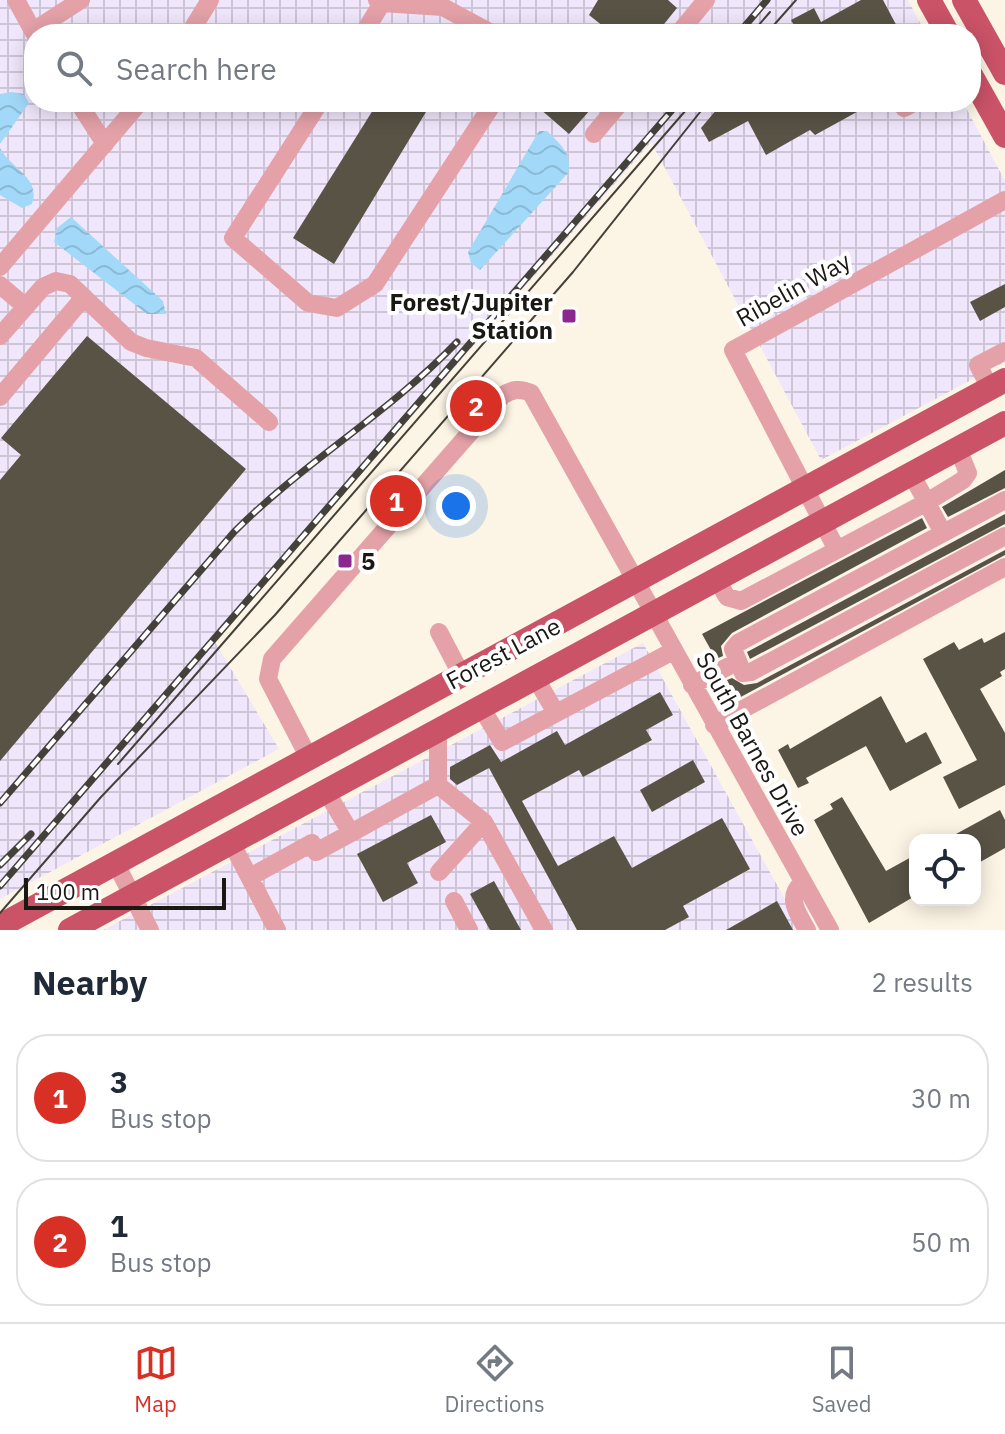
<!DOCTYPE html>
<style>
:root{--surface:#fff;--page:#f2f2f3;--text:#1f2937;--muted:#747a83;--line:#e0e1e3;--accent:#d93025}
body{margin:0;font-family:"IBM Plex Sans",sans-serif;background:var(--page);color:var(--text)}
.controls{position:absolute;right:24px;bottom:24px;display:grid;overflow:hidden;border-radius:16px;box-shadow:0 4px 20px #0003}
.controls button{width:72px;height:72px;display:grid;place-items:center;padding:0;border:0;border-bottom:2px solid var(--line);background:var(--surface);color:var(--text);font:40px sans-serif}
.scale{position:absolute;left:24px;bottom:20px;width:202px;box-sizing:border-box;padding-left:8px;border:4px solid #1a1813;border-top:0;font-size:22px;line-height:28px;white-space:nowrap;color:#1a1813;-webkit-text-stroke:6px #fff;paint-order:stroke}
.you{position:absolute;left:456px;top:506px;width:28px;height:28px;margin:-20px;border:6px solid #fff;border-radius:50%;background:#1a73e8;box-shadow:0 0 0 12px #1a73e833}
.badge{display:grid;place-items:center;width:52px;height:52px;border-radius:50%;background:var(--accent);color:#fff;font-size:26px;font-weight:700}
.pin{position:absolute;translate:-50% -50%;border:4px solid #fff;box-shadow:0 2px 8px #0006}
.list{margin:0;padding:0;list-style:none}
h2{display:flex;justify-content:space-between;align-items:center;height:104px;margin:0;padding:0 32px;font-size:34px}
h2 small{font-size:26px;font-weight:400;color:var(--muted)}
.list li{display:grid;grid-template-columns:52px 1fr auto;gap:24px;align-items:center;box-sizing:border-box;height:128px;margin:0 16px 16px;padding:0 16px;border:2px solid var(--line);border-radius:32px}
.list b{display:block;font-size:30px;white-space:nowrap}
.list p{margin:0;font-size:26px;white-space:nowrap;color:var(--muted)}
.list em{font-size:26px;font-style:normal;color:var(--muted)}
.icon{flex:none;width:44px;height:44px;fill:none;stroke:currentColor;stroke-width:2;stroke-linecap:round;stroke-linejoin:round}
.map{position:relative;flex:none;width:1005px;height:930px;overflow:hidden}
.search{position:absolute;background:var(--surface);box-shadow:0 4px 20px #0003;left:24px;right:24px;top:24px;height:88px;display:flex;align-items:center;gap:20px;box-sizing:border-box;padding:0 28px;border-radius:32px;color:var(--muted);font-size:30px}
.sheet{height:392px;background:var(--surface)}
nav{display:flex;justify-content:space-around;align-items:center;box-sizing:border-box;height:112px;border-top:2px solid var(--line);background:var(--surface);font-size:22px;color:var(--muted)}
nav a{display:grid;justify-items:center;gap:4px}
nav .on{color:var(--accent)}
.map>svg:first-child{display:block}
.industrial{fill:url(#industrial-grid)}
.water{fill:url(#water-waves)}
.building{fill:#595346}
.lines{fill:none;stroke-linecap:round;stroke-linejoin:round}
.minor{stroke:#e4a1a8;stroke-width:18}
.major{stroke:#ca5368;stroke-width:24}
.tram{stroke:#44413a;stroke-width:2}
.rail-casing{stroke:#44413a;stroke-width:7}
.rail{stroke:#fff;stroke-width:4;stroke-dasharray:12;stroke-linecap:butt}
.poi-dot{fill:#8a2890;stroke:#fff;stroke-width:3}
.labels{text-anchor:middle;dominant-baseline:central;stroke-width:8;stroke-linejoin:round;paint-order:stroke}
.street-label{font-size:24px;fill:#1a1813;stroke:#fff}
.poi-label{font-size:24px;font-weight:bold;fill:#1a1813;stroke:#fff;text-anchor:end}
</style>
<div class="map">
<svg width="1005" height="930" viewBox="0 0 1005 930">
<defs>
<pattern id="industrial-grid" width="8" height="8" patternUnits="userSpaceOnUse" patternTransform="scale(2)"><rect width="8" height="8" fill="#f1e7fc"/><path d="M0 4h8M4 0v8" fill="none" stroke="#cec5d7"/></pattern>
<pattern id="water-waves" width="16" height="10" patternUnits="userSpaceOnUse" patternTransform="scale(2)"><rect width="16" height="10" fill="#a2d9f8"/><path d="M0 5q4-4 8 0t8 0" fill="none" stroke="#8bbad4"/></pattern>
</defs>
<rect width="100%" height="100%" fill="#fcf5e5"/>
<path class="industrial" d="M0,0H908L926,34H34V102H963L1005,181V362L821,460L651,142L215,642L279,749L0,899Z
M643,643L802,930H103Z"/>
<path class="water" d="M11,92L24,94L29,103L0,144V94Z
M539,131H547C560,144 573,154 568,173L480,270L471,263L468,252Z
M0,148C11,169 41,177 32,204L22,208L0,195Z
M71,217L163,301L166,314H147L54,242L57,228Z"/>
<path class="building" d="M598,0H668L677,8L656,34H613L589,15Z
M861,0H883L901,34H799L791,20L814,8L821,22Z
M378,102H432L334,264L293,238Z
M532,102H597L569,134Z
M723,102H875L815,135L810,130L766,155L748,121L709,142L701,128Z
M1005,284V307L980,321L970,302Z
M87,336L246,469L0,761V480L21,455L1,438Z
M1005,470V488L948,517L942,507Z
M1005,514V524L750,659L747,652Z
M922,518L927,528L732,633L721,646L723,656L716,659L702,634Z
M1005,550V555L737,699L727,680L732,678L744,685L757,683Z
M1005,632V669L1000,672L1002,676L980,689L1005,733V785L959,809L943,777L977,760L923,659L954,642L959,650L982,638L984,643Z
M660,692L673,715L646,730L652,740L583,777L579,770L522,801L558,866L614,836L632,868L722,818L750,869L683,906L689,917L665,930H577L489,768L457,785L450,779V767L490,745L501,762L557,731L565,745Z
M881,696L906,743L926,732L942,763L890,791L866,746L806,778L809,783L798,788L778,750L788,744L790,749Z
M693,760L705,782L652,812L640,790Z
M842,797L886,871L915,855V896L869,923L814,820L833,809L830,804Z
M1000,810L1005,820V848L975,865V840H945Z
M431,815L446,842L407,863L418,883L383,902L357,854Z
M494,881L521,930H490L470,894Z
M777,901L793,930H726Z"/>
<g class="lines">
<path class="minor" d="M16,0L33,31
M382,3L443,7L493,34
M35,34L33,31L81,0
M189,34L210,0
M363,34L382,3L377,0
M678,34L706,0
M78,102L105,144
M320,102L233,238L308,303L337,308L375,284L494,102
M904,108L915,102
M594,134L621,102
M0,267L140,102
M0,285L26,307
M0,336L43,287L56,281L70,284L131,342L146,348L196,358L269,422
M990,388L978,365L1005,351
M0,397L84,297
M912,475L943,533
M1005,500L738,643L733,649L743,673L751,672L1005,536
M837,550L733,350L1005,200
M717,580L727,597L741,601L927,502L963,480L968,473L958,449
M439,632L462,676
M535,677L556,713
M692,685L737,662
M481,707L502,742L673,651
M714,725L1005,567
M309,758L268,679L272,659L502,396C512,389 520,388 531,393L830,930
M438,785L484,822L544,930
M326,791L351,833L438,785V730
M231,842L277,930
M115,862L150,930
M439,872L484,822
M250,877L312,843L316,852L351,833
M803,882C785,898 798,913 807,930
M454,901L469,930"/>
<path class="major" d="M929,0L948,34
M964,0L1005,73
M971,75L1005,136
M0,926L1005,380
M70,930L1005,423"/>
<path class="tram" d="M751,34L770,12
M766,34L796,0
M118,764L693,102
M0,913L101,797L275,615L573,272L708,102"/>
<defs>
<path id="rail" d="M738,34L767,0
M0,803L234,532C304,462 389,413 457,342
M0,865L31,834
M0,886L679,102"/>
</defs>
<use href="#rail" class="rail-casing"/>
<use href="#rail" class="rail"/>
</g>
<g class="poi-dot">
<rect x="561" y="308" width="16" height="16" rx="4"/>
<rect x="337" y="553" width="16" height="16" rx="4"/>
</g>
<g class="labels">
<g class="street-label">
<text transform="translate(793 289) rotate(-29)">Ribelin Way</text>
<text transform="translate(503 653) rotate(-28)">Forest Lane</text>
<text transform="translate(753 744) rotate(61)">South Barnes Drive</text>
</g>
<g class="poi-label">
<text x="553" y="302">Forest/Jupiter<tspan x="553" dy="28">Station</tspan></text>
<text x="361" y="561" text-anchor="start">5</text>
</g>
</g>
</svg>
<div class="controls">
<button><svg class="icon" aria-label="locate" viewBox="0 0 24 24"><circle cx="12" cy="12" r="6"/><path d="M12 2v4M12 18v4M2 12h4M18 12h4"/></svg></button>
</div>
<div class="scale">100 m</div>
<div class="you"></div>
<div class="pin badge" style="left:396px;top:501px">1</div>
<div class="pin badge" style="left:476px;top:406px">2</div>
<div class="search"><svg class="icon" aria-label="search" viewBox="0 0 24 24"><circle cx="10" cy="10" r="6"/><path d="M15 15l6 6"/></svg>Search here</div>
</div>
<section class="sheet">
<h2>Nearby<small>2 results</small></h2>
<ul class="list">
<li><span class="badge">1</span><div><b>3</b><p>Bus stop</p></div><em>30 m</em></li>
<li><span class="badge">2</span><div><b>1</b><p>Bus stop</p></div><em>50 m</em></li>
</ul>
</section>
<nav>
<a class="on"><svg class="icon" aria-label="map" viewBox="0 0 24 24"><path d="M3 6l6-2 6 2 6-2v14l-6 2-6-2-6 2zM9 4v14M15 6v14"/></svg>Map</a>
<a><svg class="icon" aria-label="directions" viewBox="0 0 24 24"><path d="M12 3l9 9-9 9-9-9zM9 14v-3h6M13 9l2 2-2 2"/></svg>Directions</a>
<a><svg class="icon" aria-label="saved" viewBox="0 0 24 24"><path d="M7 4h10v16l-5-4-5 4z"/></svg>Saved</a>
</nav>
